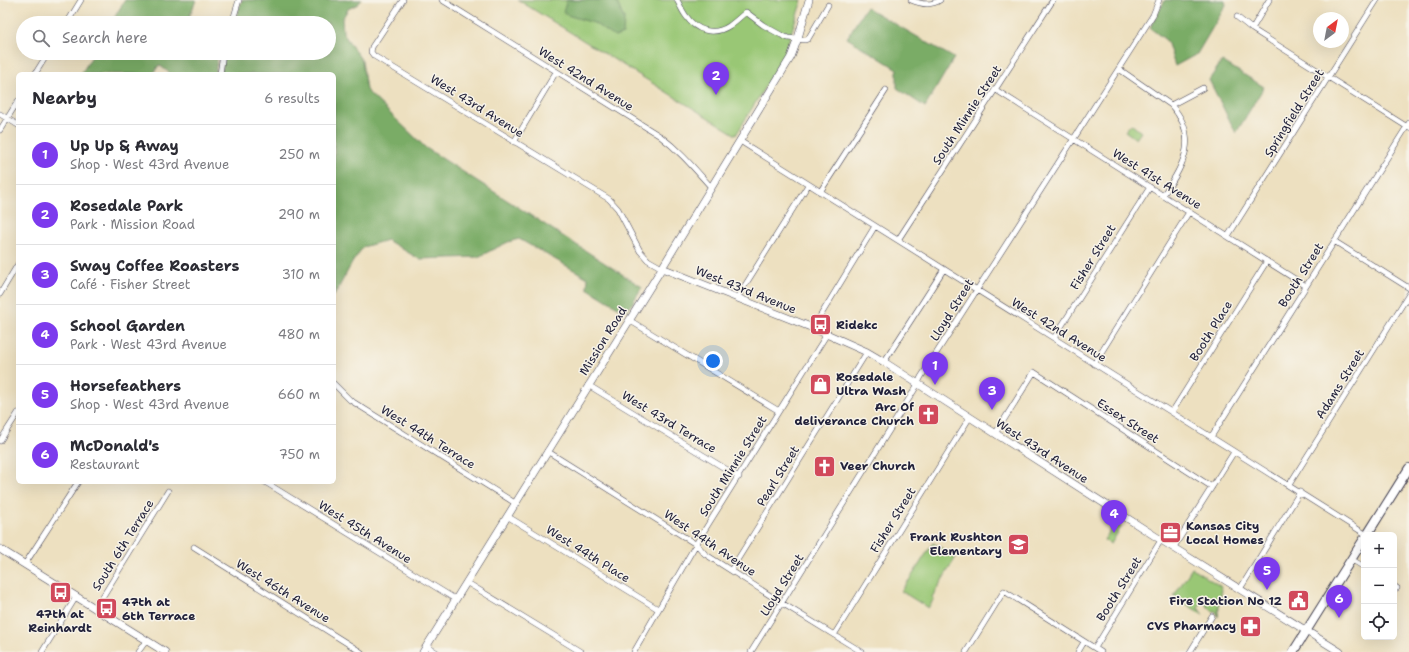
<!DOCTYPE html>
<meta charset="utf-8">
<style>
:root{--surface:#fff;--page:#f7f7f7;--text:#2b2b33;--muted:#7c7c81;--line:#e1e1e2;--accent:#7c3aed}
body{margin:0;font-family:"Shantell Sans",sans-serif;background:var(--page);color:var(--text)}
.controls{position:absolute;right:12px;bottom:12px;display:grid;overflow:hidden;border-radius:6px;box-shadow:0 4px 16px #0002}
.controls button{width:36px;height:36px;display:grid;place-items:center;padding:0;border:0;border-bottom:1px solid var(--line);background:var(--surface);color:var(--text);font:20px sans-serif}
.compass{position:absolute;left:1313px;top:12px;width:36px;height:36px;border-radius:50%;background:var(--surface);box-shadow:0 4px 16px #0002;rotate:32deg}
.you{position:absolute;left:713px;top:361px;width:14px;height:14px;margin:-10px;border:3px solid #fff;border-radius:50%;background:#1a73e8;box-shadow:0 0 0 6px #1a73e833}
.badge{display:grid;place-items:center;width:26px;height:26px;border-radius:50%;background:var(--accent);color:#fff;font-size:13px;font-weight:700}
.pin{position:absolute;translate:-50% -33px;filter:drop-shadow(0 1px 2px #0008)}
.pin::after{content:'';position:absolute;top:21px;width:14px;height:12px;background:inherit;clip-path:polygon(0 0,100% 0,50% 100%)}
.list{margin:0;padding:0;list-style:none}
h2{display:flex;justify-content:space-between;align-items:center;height:52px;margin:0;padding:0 16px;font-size:17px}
h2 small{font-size:13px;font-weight:400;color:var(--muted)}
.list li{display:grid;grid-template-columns:26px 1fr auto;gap:12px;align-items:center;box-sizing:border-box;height:60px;padding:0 16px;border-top:1px solid var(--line)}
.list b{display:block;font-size:15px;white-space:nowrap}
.list p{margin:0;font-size:13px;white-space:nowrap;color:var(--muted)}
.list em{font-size:13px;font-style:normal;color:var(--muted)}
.icon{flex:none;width:22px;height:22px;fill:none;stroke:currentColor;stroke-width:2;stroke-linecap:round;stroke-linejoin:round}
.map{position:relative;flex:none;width:1409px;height:652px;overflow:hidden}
.search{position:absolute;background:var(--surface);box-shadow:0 4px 16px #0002;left:16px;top:16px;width:320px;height:44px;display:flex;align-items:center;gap:10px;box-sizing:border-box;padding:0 14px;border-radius:22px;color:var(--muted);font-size:15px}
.panel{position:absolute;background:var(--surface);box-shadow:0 4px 16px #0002;left:16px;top:72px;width:320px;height:412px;border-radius:6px}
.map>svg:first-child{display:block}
.green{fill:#99c775;stroke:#5e7458}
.forest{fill:#7aac66;stroke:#4e6750}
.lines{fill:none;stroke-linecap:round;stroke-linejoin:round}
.street-casing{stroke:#403e4f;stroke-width:6}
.secondary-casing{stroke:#403e4f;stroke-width:8}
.primary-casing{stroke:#403e4f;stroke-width:10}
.street{stroke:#fff;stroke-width:5}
.secondary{stroke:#fff;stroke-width:7}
.primary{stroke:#fff;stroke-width:8}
.labels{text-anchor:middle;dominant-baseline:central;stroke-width:3;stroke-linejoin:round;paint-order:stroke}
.street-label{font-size:12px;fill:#22223b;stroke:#f7f3e8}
.poi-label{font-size:12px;font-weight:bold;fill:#22223b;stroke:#f7f3e8;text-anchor:start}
</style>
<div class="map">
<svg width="1409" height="652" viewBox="0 0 1409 652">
<rect width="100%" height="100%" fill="#f7f3e8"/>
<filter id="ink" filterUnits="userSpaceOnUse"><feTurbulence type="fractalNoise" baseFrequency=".025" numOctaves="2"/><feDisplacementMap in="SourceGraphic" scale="8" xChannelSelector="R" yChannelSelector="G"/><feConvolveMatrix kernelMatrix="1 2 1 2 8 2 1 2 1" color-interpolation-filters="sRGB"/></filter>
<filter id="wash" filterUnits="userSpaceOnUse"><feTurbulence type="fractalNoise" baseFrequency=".012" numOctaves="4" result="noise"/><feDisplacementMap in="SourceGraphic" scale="16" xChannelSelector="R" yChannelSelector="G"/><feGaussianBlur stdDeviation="0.9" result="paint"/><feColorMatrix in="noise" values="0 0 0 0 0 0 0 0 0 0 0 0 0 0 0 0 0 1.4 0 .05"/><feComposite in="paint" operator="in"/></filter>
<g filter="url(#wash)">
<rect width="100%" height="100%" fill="#ede0c0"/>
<path class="green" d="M518,0H802L784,55L736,135Z
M1131,124L1141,132L1136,139L1125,131Z
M1115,523L1121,527L1111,544L1104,540Z
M933,543L956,557L932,597L934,599L928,608L901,591L907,582H908Z
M1192,568L1220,586L1222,590L1220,597L1218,617L1216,611H1212L1203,602L1198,607L1203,615L1174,596Z"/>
<path class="forest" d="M125,0H196L187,23H111Z
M242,0H362L358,4L348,9L342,19L343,33L362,61L366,90L426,148L642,287L630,307L627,310L621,309L587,288L588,278L519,239L508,242L478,257L419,259L387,240L363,247L352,263L334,296V74H221L225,53H329V23H234Z
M567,0H616L624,19L623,34L615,37L594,23L567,15L563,12Z
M1165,0H1225L1226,5L1197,54L1175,66L1167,41L1150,28Z
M866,7L954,58L925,107L897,88V69L847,38Z
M94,53H218L215,74H171L159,65L153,74H81Z
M1222,61L1264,87L1236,133L1209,80Z"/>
</g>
<g filter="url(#ink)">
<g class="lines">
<defs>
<path id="street" d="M403,0L372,47L371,52L374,56L609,199L618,209L640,251L648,260L662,268
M442,0L660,136C681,152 693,167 711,187
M677,0C680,5 682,11 686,16C696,31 714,36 729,26C735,22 740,17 746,12L763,25L781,35L788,38L805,40L808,39L828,5
M911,0C920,4 931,6 940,0
M1237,17L1252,29L1409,128
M67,23L81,0
M232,23L239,0
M1252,29L1269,0
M1119,69L1171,105C1199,136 1185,165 1163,195
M35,74L48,53
M220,74L223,53
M996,90L1306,286
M1171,105L1203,88
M0,114L18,125
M0,130L18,101
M740,141L1367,535
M514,142L556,72
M820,192L886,90
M1228,236L1377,0
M898,240L1053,0
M1334,241L1409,288
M0,294L18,264
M737,298L808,185
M629,320L779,411
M813,328L875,226
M1054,338L1150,187
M884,362L944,269
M1094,364L1189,212
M334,384L350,400L515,503
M588,385L739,477
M1172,412L1267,261
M995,434L1034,372L1212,487
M1211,437L1409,123
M0,441L18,413
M547,451L697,545L705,554L785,605L862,652
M265,482L455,599
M1289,485L1409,294
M507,516L658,609
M194,547L361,652
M1174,547L1234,452
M1351,559L1364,567
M25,564L78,482
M731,570L867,352
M466,582L581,652
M1394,586L1397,588
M1240,589L1300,492
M95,609L168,491
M834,635L970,417
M426,646L436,652
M1095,648L1161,540
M42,652L76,597
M138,652L146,641
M634,652L699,539L827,334
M751,652L915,389L921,377L1153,15L1159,0
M966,652L1004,591L1101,652
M1078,652L1084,642
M1190,652L1212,616"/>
<path id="secondary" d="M662,268L813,328L867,352L884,362L1158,538L1340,652
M0,549L165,652
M423,652L662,268L791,57L798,38L809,0"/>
<path id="primary" d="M1367,535L1409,468
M1293,652L1364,539"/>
</defs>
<use href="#street" class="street-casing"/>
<use href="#secondary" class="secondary-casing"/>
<use href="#primary" class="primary-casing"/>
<use href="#street" class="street"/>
<use href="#secondary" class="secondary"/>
<use href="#primary" class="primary"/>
</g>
</g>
<defs>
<symbol id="bus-square" viewBox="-11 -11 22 22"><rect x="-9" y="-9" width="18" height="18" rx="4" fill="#d1495b" stroke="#f7f3e8"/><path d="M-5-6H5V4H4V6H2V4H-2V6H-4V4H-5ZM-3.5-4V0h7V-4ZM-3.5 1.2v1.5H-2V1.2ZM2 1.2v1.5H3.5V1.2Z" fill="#fff"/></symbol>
<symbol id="shop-square" viewBox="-11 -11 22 22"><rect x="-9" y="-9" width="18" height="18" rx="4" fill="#d1495b" stroke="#f7f3e8"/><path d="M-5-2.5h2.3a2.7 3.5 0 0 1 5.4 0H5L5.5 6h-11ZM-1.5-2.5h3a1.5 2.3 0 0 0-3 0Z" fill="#fff"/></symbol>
<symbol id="church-square" viewBox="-11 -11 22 22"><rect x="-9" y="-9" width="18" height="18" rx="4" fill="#d1495b" stroke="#f7f3e8"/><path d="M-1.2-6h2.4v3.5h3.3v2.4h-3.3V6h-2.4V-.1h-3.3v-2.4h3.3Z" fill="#fff"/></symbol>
<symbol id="office-square" viewBox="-11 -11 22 22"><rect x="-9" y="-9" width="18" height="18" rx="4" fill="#d1495b" stroke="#f7f3e8"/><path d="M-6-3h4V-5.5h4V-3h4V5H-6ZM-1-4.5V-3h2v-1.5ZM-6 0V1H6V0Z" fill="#fff"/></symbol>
<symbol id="school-square" viewBox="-11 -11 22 22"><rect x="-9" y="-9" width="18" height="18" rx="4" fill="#d1495b" stroke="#f7f3e8"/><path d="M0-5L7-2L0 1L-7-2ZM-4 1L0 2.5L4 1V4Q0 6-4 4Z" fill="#fff"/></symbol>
<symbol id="civic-square" viewBox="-11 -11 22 22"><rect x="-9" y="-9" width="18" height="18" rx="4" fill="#d1495b" stroke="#f7f3e8"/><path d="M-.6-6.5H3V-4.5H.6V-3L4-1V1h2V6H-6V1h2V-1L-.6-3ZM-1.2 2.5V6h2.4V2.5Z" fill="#fff"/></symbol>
<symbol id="pharmacy-square" viewBox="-11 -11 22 22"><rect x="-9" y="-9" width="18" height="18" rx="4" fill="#d1495b" stroke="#f7f3e8"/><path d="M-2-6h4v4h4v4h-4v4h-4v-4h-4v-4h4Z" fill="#fff"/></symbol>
</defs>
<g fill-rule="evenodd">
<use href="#bus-square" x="808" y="312" width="25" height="25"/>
<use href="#shop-square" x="808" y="372" width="25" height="25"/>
<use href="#church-square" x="916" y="402" width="25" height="25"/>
<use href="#church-square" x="812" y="454" width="25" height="25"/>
<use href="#office-square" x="1158" y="520" width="25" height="25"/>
<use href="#school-square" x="1006" y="532" width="25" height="25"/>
<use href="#bus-square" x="48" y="580" width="25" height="25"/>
<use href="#civic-square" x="1286" y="588" width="25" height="25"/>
<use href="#bus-square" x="94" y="596" width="25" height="25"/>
<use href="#pharmacy-square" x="1238" y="614" width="25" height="25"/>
</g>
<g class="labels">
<g class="street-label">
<text transform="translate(586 79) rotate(32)">West 42nd Avenue</text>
<text transform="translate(477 106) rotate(32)">West 43rd Avenue</text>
<text transform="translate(1294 113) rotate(-58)">Springfield Street</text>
<text transform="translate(967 115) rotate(-57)">South Minnie Street</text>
<text transform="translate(1157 179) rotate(32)">West 41st Avenue</text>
<text transform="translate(1093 257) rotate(-58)">Fisher Street</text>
<text transform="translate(1301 275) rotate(-58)">Booth Street</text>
<text transform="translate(746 290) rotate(22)">West 43rd Avenue</text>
<text transform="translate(952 310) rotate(-58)">Lloyd Street</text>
<text transform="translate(1059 330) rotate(32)">West 42nd Avenue</text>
<text transform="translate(1211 331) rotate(-58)">Booth Place</text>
<text transform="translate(603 341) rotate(-58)">Mission Road</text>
<text transform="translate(1340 384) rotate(-58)">Adams Street</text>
<text transform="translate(1128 421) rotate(33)">Essex Street</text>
<text transform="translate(669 422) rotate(31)">West 43rd Terrace</text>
<text transform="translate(428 437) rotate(32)">West 44th Terrace</text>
<text transform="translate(1042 451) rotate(33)">West 43rd Avenue</text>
<text transform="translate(733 466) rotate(-58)">South Minnie Street</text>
<text transform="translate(778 476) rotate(-58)">Pearl Street</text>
<text transform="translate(893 520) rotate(-58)">Fisher Street</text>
<text transform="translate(365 532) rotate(32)">West 45th Avenue</text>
<text transform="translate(710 543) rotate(34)">West 44th Avenue</text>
<text transform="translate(123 545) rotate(-58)">South 6th Terrace</text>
<text transform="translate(588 554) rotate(32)">West 44th Place</text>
<text transform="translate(782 585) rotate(-58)">Lloyd Street</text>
<text transform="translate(1119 589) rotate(-58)">Booth Street</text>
<text transform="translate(283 591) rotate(32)">West 46th Avenue</text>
</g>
<g class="poi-label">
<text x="836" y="325">Ridekc</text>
<text x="836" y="377">Rosedale<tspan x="836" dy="14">Ultra Wash</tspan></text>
<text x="914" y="407" text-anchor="end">Arc Of<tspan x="914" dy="14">deliverance Church</tspan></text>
<text x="840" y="466">Veer Church</text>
<text x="1186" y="526">Kansas City<tspan x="1186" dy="14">Local Homes</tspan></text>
<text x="1002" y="537" text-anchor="end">Frank Rushton<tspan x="1002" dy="14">Elementary</tspan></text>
<text x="1282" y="601" text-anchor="end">Fire Station No 12</text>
<text x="122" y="602">47th at<tspan x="122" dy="14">6th Terrace</tspan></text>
<text x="60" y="614" text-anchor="middle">47th at<tspan x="60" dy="14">Reinhardt</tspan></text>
<text x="1236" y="626" text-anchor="end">CVS Pharmacy</text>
</g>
</g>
</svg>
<div class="controls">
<button>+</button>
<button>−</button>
<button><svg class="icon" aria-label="locate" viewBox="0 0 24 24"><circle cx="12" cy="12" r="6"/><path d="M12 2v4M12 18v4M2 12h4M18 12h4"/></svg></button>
</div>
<svg class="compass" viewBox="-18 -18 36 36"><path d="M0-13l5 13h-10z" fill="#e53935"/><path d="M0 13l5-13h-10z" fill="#7c7c81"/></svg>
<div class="you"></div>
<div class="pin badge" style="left:935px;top:385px">1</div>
<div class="pin badge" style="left:716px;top:95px">2</div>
<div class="pin badge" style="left:992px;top:410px">3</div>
<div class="pin badge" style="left:1114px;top:533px">4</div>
<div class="pin badge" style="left:1267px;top:590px">5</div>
<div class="pin badge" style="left:1339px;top:618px">6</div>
<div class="search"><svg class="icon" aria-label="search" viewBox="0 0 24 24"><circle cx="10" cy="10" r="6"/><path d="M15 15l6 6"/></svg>Search here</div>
<section class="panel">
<h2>Nearby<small>6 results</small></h2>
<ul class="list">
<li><span class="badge">1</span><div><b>Up Up &amp; Away</b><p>Shop · West 43rd Avenue</p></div><em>250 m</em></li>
<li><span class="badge">2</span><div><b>Rosedale Park</b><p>Park · Mission Road</p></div><em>290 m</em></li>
<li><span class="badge">3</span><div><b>Sway Coffee Roasters</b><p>Café · Fisher Street</p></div><em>310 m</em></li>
<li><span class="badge">4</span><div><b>School Garden</b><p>Park · West 43rd Avenue</p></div><em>480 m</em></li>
<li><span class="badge">5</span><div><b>Horsefeathers</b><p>Shop · West 43rd Avenue</p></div><em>660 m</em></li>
<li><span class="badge">6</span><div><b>McDonald's</b><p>Restaurant</p></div><em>750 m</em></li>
</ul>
</section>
</div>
